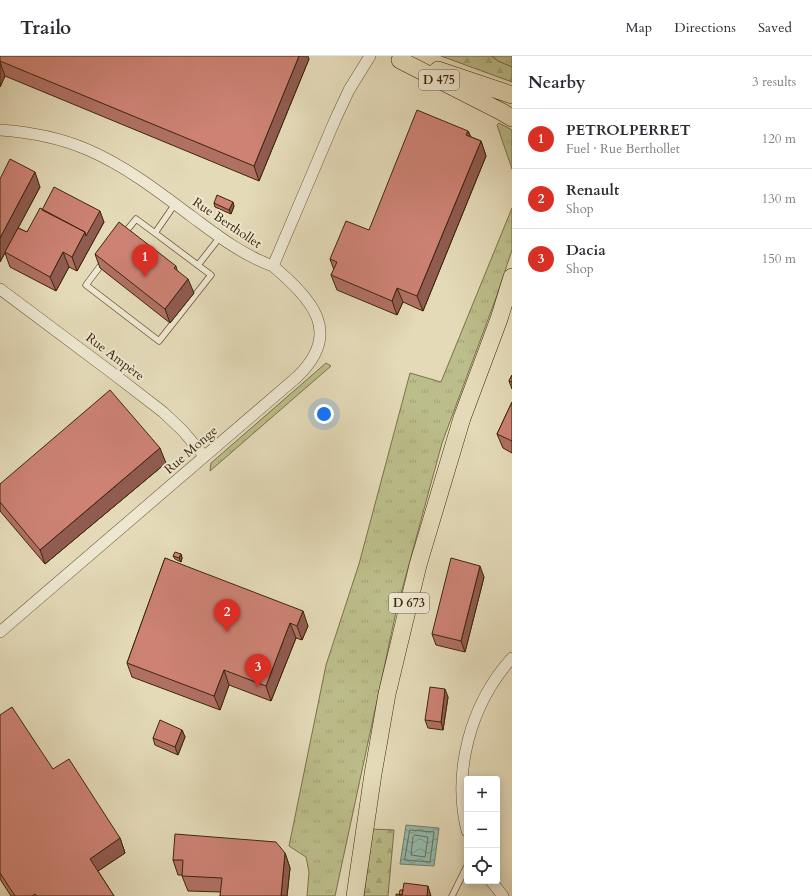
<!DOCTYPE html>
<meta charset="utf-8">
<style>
:root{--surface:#fff;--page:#f7f7f7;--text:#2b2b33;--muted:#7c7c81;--line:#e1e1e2;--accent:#d93025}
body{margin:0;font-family:Cardo,serif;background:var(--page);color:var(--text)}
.controls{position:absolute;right:12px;bottom:12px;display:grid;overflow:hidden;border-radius:4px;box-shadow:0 2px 10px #0003}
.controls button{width:36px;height:36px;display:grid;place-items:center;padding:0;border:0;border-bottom:1px solid var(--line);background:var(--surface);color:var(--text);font:20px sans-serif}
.you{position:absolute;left:324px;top:358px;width:14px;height:14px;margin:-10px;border:3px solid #fff;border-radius:50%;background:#1a73e8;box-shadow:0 0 0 6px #1a73e833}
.badge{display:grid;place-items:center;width:26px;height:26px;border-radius:50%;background:var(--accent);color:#fff;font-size:13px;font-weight:700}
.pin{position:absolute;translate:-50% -33px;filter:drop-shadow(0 1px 2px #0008)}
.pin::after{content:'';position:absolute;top:21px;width:14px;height:12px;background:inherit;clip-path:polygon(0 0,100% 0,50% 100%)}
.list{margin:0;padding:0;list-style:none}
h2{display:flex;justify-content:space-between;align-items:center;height:52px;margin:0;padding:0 16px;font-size:17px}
h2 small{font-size:13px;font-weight:400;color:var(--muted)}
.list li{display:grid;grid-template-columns:26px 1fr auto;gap:12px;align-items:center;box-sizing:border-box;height:60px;padding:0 16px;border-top:1px solid var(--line)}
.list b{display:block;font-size:15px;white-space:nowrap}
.list p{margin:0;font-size:13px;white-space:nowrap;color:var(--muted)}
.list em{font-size:13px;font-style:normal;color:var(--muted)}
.icon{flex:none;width:22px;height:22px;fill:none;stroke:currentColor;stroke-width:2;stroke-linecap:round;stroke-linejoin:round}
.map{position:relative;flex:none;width:512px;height:840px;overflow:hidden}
header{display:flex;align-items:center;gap:24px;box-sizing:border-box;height:56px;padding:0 20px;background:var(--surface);border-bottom:1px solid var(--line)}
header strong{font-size:19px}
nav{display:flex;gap:22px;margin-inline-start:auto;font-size:14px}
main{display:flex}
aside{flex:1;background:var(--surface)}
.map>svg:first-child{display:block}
.grass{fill:url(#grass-tufts);stroke:#7c7248}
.forest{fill:url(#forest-firs);stroke:#7c7248}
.water{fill:url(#water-waves);stroke:#727f6b}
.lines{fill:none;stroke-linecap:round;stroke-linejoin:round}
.shore{stroke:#6a705a;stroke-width:1}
.service-casing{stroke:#685333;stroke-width:7}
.minor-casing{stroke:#685333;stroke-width:12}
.primary-casing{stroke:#3e2607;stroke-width:18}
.service{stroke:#ede7d1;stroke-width:5.5}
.minor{stroke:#ede7d1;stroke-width:11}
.primary{stroke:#e4dab8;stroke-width:17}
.wall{fill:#b07064;stroke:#3e2607}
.shaded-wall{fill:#905b51;stroke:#3e2607}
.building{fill:#cd8274;stroke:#3e2607}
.labels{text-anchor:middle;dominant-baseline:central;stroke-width:4;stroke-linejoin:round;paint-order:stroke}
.shield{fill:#ede7d1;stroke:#726044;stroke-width:1}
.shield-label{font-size:12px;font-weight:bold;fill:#3e2607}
.street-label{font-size:13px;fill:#3e2607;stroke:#ede7d1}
</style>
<header>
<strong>Trailo</strong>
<nav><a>Map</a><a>Directions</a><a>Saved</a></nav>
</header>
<main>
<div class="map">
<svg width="512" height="840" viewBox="0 0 512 840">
<defs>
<pattern id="grass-tufts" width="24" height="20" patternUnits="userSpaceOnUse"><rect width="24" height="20" fill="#bbbd8a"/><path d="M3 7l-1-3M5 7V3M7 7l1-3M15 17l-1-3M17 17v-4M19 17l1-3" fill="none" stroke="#a2a276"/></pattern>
<pattern id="forest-firs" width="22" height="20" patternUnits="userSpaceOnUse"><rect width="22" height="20" fill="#bbbd8a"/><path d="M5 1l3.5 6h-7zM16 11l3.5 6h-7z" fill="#a2a276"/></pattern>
<pattern id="water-waves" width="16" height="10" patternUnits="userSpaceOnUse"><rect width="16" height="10" fill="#95bbad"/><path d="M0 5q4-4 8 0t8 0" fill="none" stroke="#7b988b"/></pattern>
</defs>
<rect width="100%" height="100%" fill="#e4dab8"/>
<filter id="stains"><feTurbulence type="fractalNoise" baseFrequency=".005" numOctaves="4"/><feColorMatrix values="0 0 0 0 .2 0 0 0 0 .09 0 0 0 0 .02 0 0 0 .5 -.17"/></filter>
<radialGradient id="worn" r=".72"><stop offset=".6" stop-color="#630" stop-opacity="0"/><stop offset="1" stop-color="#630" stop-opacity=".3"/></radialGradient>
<path class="grass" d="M492,0H512V11L498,5Z
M499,67L512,74V113L497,69Z
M512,152V194L496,242L442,387L396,556L335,840H307L309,816L306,801L289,790L326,609L359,508L410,317L441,326Z
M326,307L331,310L210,415L211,407Z"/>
<path class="forest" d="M441,0H491L498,5L512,11V26Z
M372,773L394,774L388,840H364Z"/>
<path class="water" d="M406,769L439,772L434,810L400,808Z"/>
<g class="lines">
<path class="shore" d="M410,774L434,776L430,806L405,804Z
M415,779L428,781L425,801L411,799L413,781Z"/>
<defs>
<path id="service" d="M123,179L136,163L155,177L175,148
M104,205L86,229L159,285L211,219L155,177
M198,209L220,181
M452,840L467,810"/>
<path id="minor" d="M0,74C28,76 60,82 86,93C124,109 158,135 191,160C217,179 242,199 273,210L335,64L349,34L370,0
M0,233L111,316L163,356L183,375L204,400
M0,576L297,321C344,276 311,243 273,210
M467,775C452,715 471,647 512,602
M491,825L503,840"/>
<path id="primary" d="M400,4L502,56L512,62
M438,14L512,39
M355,840L373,718L387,638L418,509L462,362L499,263L512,221"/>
</defs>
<use href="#service" class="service-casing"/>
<use href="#minor" class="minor-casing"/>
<use href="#primary" class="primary-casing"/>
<use href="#service" class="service"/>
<use href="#minor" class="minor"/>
<use href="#primary" class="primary"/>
</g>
<path class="wall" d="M0,0L309,3L259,125L5,20L0,31Z
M468,75L471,81L481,85L486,100L423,255L403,246L397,259L337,234L331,219L334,214L330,203L369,174Z
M0,123L40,131L18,172L27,176L42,154L104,166L77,215L69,211L56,235L10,211L5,197L0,206Z
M214,147L234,150L231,158L215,151Z
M95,198L176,210L177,214L194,237L170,267L100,212Z
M512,319V333L509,325Z
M512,346V397L503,392L497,378Z
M166,407L45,508L0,455V428Z
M181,498L182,502L181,506L175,503L173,500Z
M165,502L308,570L302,584L296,582L271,645L229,629L220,654L132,621L127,607Z
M484,521L465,596L436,589L432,578Z
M448,641L443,674L428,672L425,664Z
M0,659L120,782L125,797L98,815L114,840H11L0,823Z
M182,674L185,681L178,699L155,689L153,682Z
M285,797L290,812L287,840H220L221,836L188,835L182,820V819H178L173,804Z"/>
<path class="shaded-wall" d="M299,0H308L309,3L259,125L254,110Z
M0,6L5,20L0,31Z
M468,75L474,89L466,79Z
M481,85L486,100L423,255L417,240Z
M35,116L40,131L0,206V182Z
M233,146L234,150L231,158L229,154Z
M100,155L104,166L77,215L72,201L85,176Z
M63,196L69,211L56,235L50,221Z
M188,223L194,237L170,267L165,253Z
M397,232L403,246L397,259L392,245Z
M160,392L166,407L45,508L40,494Z
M181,498L182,502L181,506L179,502Z
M480,510L484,521L465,596L461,585Z
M303,555L308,570L302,584L297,570Z
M290,567L296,582L271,645L266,630Z
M224,614L229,629L220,654L214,640Z
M445,633L448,641L443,674L441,666Z
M182,674L185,681L178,699L175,691Z
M120,782L125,797L95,817L90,803Z
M285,797L290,812L287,840H281Z
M428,830L431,840H427Z"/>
<path class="building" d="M0,0H299L254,110L0,5Z
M417,54L468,75L466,79L481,85L417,240L397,232L392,245L331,219L337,206L330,203L346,165L369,174Z
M10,103L35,116L0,182V123Z
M54,131L100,155L86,180L85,176L42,154Z
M217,139L233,146L229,154L214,147Z
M40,152L85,176L72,201L63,196L50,221L5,196L18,172L27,176Z
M119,166L176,210L174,212L188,223L165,253L95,198Z
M512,319V326L509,325Z
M110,334L160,392L40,494L0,446V428Z
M512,346V385L497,378Z
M175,496L181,498L179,502L173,500Z
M165,502L303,555L297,570L290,567L266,630L224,614L214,640L127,607Z
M451,502L480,510L461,585L432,578Z
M430,631L445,633L441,666L425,664Z
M12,651L53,713L69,703L120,782L90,803L114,840H37L35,838L32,840H15L0,817V659Z
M160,664L182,674L175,691L153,682Z
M175,778L276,786L285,797L281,840H220L222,822L182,820L183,804H173Z
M404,827L428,830L427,840H396V838L402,839Z
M400,834H403L402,839H399Z"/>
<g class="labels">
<g class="shield">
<rect x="419" y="14" width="40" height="20" rx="3"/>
<rect x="389" y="537" width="40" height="20" rx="3"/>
</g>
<g class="shield-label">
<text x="439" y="24">D 475</text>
<text x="409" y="547">D 673</text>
</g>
<g class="street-label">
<text transform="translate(227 167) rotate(34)">Rue Berthollet</text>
<text transform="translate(115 301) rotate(37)">Rue Ampère</text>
<text transform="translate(191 394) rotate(-41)">Rue Monge</text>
</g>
</g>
<rect width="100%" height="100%" filter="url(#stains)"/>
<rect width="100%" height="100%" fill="url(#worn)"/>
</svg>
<div class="controls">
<button>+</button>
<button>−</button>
<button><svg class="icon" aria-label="locate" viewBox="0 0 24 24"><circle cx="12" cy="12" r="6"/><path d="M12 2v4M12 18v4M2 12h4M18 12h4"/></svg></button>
</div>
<div class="you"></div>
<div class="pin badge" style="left:145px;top:221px">1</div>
<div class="pin badge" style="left:227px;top:576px">2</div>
<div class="pin badge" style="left:258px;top:631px">3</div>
</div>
<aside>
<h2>Nearby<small>3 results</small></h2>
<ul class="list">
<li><span class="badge">1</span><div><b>PETROLPERRET</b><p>Fuel · Rue Berthollet</p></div><em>120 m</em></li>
<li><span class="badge">2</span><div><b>Renault</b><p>Shop</p></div><em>130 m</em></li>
<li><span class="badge">3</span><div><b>Dacia</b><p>Shop</p></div><em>150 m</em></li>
</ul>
</aside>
</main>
